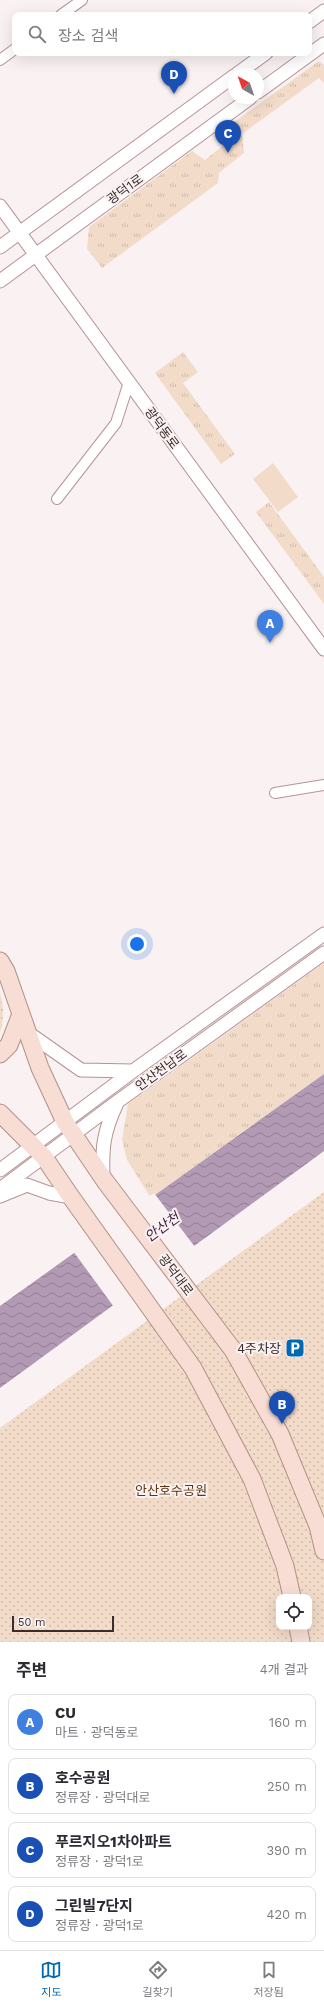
<!DOCTYPE html>
<html lang="ko">
<meta charset="utf-8">
<style>
:root{--surface:#fff;--page:#f2f2f3;--text:#2b2b33;--muted:#7c7c81;--line:#e1e1e2;--accent:#0069b4}
body{margin:0;font-family:"Work Sans","Noto Sans KR",sans-serif;background:var(--page);color:var(--text)}
.controls{position:absolute;right:12px;bottom:12px;display:grid;overflow:hidden;border-radius:8px;box-shadow:0 4px 16px #0002}
.controls button{width:36px;height:36px;display:grid;place-items:center;padding:0;border:0;border-bottom:1px solid var(--line);background:var(--surface);color:var(--text);font:20px sans-serif}
.compass{position:absolute;left:228px;top:68px;width:36px;height:36px;border-radius:50%;background:var(--surface);box-shadow:0 4px 16px #0002;rotate:320deg}
.scale{position:absolute;left:12px;bottom:10px;width:102px;box-sizing:border-box;padding-left:4px;border:2px solid #3a2c2d;border-top:0;font-size:11px;line-height:14px;white-space:nowrap;color:#3a2c2d;-webkit-text-stroke:3px #faf2f2;paint-order:stroke}
.you{position:absolute;left:137px;top:944px;width:14px;height:14px;margin:-10px;border:3px solid #fff;border-radius:50%;background:#1a73e8;box-shadow:0 0 0 6px #1a73e833}
.badge{display:grid;place-items:center;width:26px;height:26px;border-radius:50%;background:var(--accent);color:#fff;font-size:13px;font-weight:700}
.pin{position:absolute;translate:-50% -33px;filter:drop-shadow(0 1px 2px #0008)}
.pin::after{content:'';position:absolute;top:21px;width:14px;height:12px;background:inherit;clip-path:polygon(0 0,100% 0,50% 100%)}
.list{margin:0;padding:0;list-style:none}
h2{display:flex;justify-content:space-between;align-items:center;height:52px;margin:0;padding:0 16px;font-size:17px}
h2 small{font-size:13px;font-weight:400;color:var(--muted)}
.list li{display:grid;grid-template-columns:26px 1fr auto;gap:12px;align-items:center;box-sizing:border-box;height:56px;margin:0 8px 8px;padding:0 8px;border:1px solid var(--line);border-radius:8px}
.list b{display:block;font-size:15px;white-space:nowrap}
.list p{margin:0;font-size:13px;white-space:nowrap;color:var(--muted)}
.list em{font-size:13px;font-style:normal;color:var(--muted)}
.icon{flex:none;width:22px;height:22px;fill:none;stroke:currentColor;stroke-width:2;stroke-linecap:round;stroke-linejoin:round}
.map{position:relative;flex:none;width:324px;height:1642px;overflow:hidden}
.search{position:absolute;background:var(--surface);box-shadow:0 4px 16px #0002;left:12px;right:12px;top:12px;height:44px;display:flex;align-items:center;gap:10px;box-sizing:border-box;padding:0 14px;border-radius:8px;color:var(--muted);font-size:15px}
.sheet{height:308px;background:var(--surface)}
nav{display:flex;justify-content:space-around;align-items:center;box-sizing:border-box;height:56px;border-top:1px solid var(--line);background:var(--surface);font-size:11px;color:var(--muted)}
nav a{display:grid;justify-items:center;gap:2px}
nav .on{color:var(--accent)}
.map>svg:first-child{display:block}
.grass{fill:url(#grass-tufts)}
.park{fill:url(#park-dots);fill-rule:evenodd}
.pitch{fill:#f2dbc8}
.water{fill:url(#water-waves)}
.pier{fill:#faf2f2}
.lines{fill:none;stroke-linecap:round;stroke-linejoin:round}
.minor-casing{stroke:#b69396;stroke-width:12}
.tertiary-casing{stroke:#b69396;stroke-width:15}
.primary-casing{stroke:#b29087;stroke-width:19}
.minor{stroke:#fff;stroke-width:10}
.tertiary{stroke:#fff;stroke-width:13}
.primary{stroke:#f7ddd4;stroke-width:17}
.labels{text-anchor:middle;dominant-baseline:central;stroke-width:4;stroke-linejoin:round;paint-order:stroke}
.street-label{font-size:13px;fill:#3a2c2d;stroke:#faf2f2}
.poi-label{font-size:13px;fill:#3a2c2d;stroke:#faf2f2;text-anchor:end}
.park-label{font-size:13px;fill:#5e370e;stroke:#faf2f2}
.water-label{font-size:14px;font-style:italic;fill:#3f1d42;stroke:#faf2f2}
</style>
<div class="map">
<svg width="324" height="1642" viewBox="0 0 324 1642">
<defs>
<pattern id="grass-tufts" width="24" height="20" patternUnits="userSpaceOnUse"><rect width="24" height="20" fill="#f2dbc8"/><path d="M3 7l-1-3M5 7V3M7 7l1-3M15 17l-1-3M17 17v-4M19 17l1-3" fill="none" stroke="#d0bcac"/></pattern>
<pattern id="park-dots" width="8" height="8" patternUnits="userSpaceOnUse"><rect width="8" height="8" fill="#f2dbc8"/><path d="M2 2h.1M6 6h.1" fill="none" stroke="#d0bcac" stroke-width="1.8" stroke-linecap="round"/></pattern>
<pattern id="water-waves" width="16" height="10" patternUnits="userSpaceOnUse"><rect width="16" height="10" fill="#b299b4"/><path d="M0 5q4-4 8 0t8 0" fill="none" stroke="#927d93"/></pattern>
</defs>
<rect width="100%" height="100%" fill="#faf2f2"/>
<path class="grass" d="M319,61L324,65V83L319,78L242,134L244,153L219,173L218,183L102,268L87,249L89,227L192,151L205,160L224,145L223,130Z
M183,352L198,372L183,383L235,454L221,464L155,373Z
M269,502L324,577V604L256,512Z
M324,963V1074L151,1198L127,1160L122,1140L128,1104Z"/>
<path class="park" d="M0,993C4,1008 4,1019 0,1033Z
M324,1192V1642H0V1428ZM279,1597H309V1627H279Z"/>
<path class="pitch" d="M273,463L298,497L278,512L253,479Z"/>
<path class="water" d="M324,1074V1151L0,1388V1306Z"/>
<path class="pier" d="M154,1193L195,1247L114,1307L73,1251Z"/>
<g class="lines">
<defs>
<path id="minor" d="M61,15L82,0
M0,60L15,49
M57,499L116,423L129,382
M275,793L324,785"/>
<path id="tertiary" d="M309,22L324,11
M237,74L266,53
M258,92L324,44
M0,206L324,649
M0,247L234,76
M0,281L250,98
M27,1032L81,1070L133,1071
M0,1170L133,1071L324,934
M103,1179C102,1147 103,1133 117,1103
M0,1189L117,1102L324,953
M0,1196L27,1185L49,1193L71,1197"/>
<path id="primary" d="M0,961L6,971L40,1068L65,1122L105,1181L233,1350L280,1434L318,1526L324,1551
M0,1054L9,1045L21,1014
M0,1113L44,1157L71,1197L193,1368L252,1479L285,1566L292,1597
M298,1627L301,1642"/>
</defs>
<use href="#minor" class="minor-casing"/>
<use href="#tertiary" class="tertiary-casing"/>
<use href="#primary" class="primary-casing"/>
<use href="#minor" class="minor"/>
<use href="#tertiary" class="tertiary"/>
<use href="#primary" class="primary"/>
</g>
<defs>
<symbol id="parking-square" viewBox="-11 -11 22 22"><rect x="-9" y="-9" width="18" height="18" rx="4" fill="#0069b4" stroke="#faf2f2"/><path d="M-3.5-5.5H1a3.5 3.5 0 0 1 0 7H-1V5.5H-3.5ZM-1-3.4V-.6H.8a1.4 1.4 0 0 0 0-2.8Z" fill="#fff"/></symbol>
</defs>
<g fill-rule="evenodd">
<use href="#parking-square" x="284" y="1337" width="22" height="22"/>
</g>
<g class="labels">
<g class="street-label">
<text transform="translate(125 189) rotate(-36)">광덕1로</text>
<text transform="translate(162 428) rotate(54)">광덕동로</text>
<text transform="translate(161 1070) rotate(-36)">안산천남로</text>
<text transform="translate(176 1275) rotate(53)">광덕대로</text>
</g>
<g class="poi-label">
<text x="281" y="1348">4주차장</text>
</g>
<g class="park-label">
<text x="171" y="1490">안산호수공원</text>
</g>
<g class="water-label">
<text transform="translate(162 1227) rotate(-36)">안산천</text>
</g>
</g>
</svg>
<div class="controls">
<button><svg class="icon" aria-label="locate" viewBox="0 0 24 24"><circle cx="12" cy="12" r="6"/><path d="M12 2v4M12 18v4M2 12h4M18 12h4"/></svg></button>
</div>
<svg class="compass" viewBox="-18 -18 36 36"><path d="M0-13l5 13h-10z" fill="#e53935"/><path d="M0 13l5-13h-10z" fill="#7c7c81"/></svg>
<div class="scale">50 m</div>
<div class="you"></div>
<div class="pin badge" style="left:270px;top:643px;background:#3f7fe0">A</div>
<div class="pin badge" style="left:282px;top:1424px;background:#1a4fb4">B</div>
<div class="pin badge" style="left:228px;top:153px;background:#1a4fb4">C</div>
<div class="pin badge" style="left:174px;top:94px;background:#1a4fb4">D</div>
<div class="search"><svg class="icon" aria-label="search" viewBox="0 0 24 24"><circle cx="10" cy="10" r="6"/><path d="M15 15l6 6"/></svg>장소 검색</div>
</div>
<section class="sheet">
<h2>주변<small>4개 결과</small></h2>
<ul class="list">
<li><span class="badge" style="background:#3f7fe0">A</span><div><b>CU</b><p>마트 · 광덕동로</p></div><em>160 m</em></li>
<li><span class="badge" style="background:#1a4fb4">B</span><div><b>호수공원</b><p>정류장 · 광덕대로</p></div><em>250 m</em></li>
<li><span class="badge" style="background:#1a4fb4">C</span><div><b>푸르지오1차아파트</b><p>정류장 · 광덕1로</p></div><em>390 m</em></li>
<li><span class="badge" style="background:#1a4fb4">D</span><div><b>그린빌7단지</b><p>정류장 · 광덕1로</p></div><em>420 m</em></li>
</ul>
</section>
<nav>
<a class="on"><svg class="icon" aria-label="map" viewBox="0 0 24 24"><path d="M3 6l6-2 6 2 6-2v14l-6 2-6-2-6 2zM9 4v14M15 6v14"/></svg>지도</a>
<a><svg class="icon" aria-label="directions" viewBox="0 0 24 24"><path d="M12 3l9 9-9 9-9-9zM9 14v-3h6M13 9l2 2-2 2"/></svg>길찾기</a>
<a><svg class="icon" aria-label="saved" viewBox="0 0 24 24"><path d="M7 4h10v16l-5-4-5 4z"/></svg>저장됨</a>
</nav>
